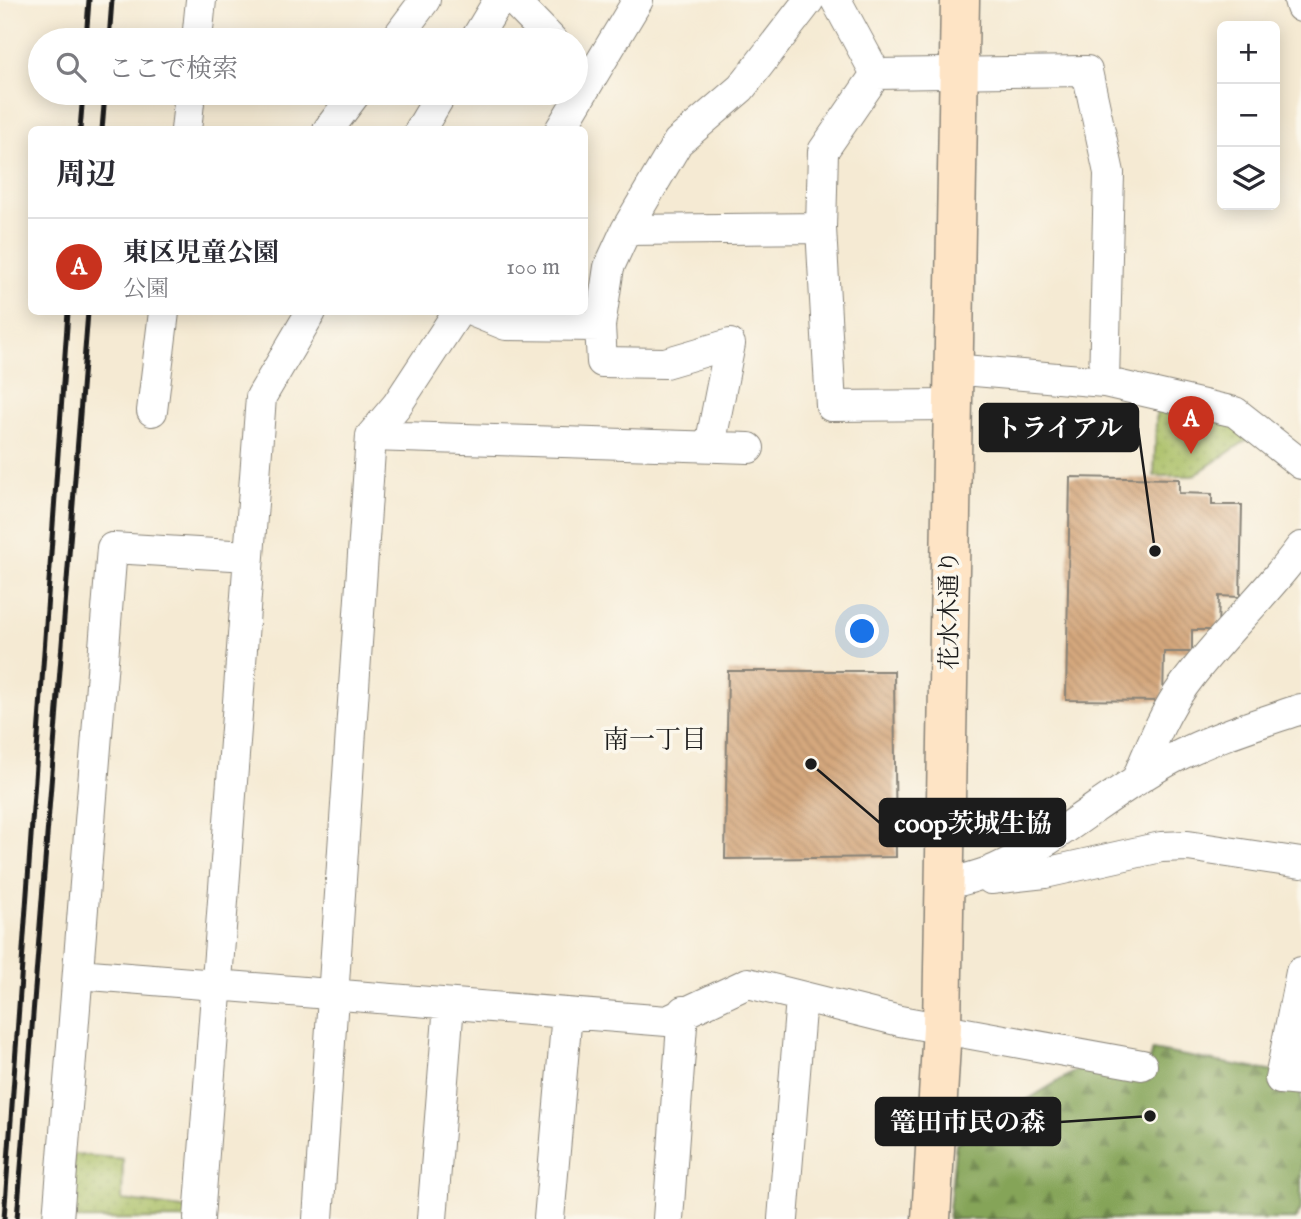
<!DOCTYPE html>
<html lang="ja">
<meta charset="utf-8">
<style>
:root{--surface:#fff;--page:#f7f7f7;--text:#2b2b33;--muted:#7c7c81;--line:#e1e1e2;--accent:#c8321e}
body{margin:0;font-family:"IM FELL English","Noto Serif JP",serif;background:var(--page);color:var(--text)}
.controls{position:absolute;right:21px;top:21px;display:grid;overflow:hidden;border-radius:10px;box-shadow:0 4px 18px #0003}
.controls button{width:63px;height:63px;display:grid;place-items:center;padding:0;border:0;border-bottom:2px solid var(--line);background:var(--surface);color:var(--text);font:35px sans-serif}
.you{position:absolute;left:863px;top:632px;width:24px;height:24px;margin:-18px;border:5px solid #fff;border-radius:50%;background:#1a73e8;box-shadow:0 0 0 10px #1a73e833}
.badge{display:grid;place-items:center;width:46px;height:46px;border-radius:50%;background:var(--accent);color:#fff;font-size:23px;font-weight:700}
.pin{position:absolute;translate:-50% -58px;filter:drop-shadow(0 2px 4px #0008)}
.pin::after{content:'';position:absolute;top:37px;width:24px;height:21px;background:inherit;clip-path:polygon(0 0,100% 0,50% 100%)}
.list{margin:0;padding:0;list-style:none}
h2{display:flex;justify-content:space-between;align-items:center;height:91px;margin:0;padding:0 28px;font-size:30px}
h2 small{font-size:23px;font-weight:400;color:var(--muted)}
.list li{display:grid;grid-template-columns:46px 1fr auto;gap:21px;align-items:center;box-sizing:border-box;height:98px;padding:0 28px;border-top:2px solid var(--line)}
.list b{display:block;font-size:26px;white-space:nowrap}
.list p{margin:0;font-size:23px;white-space:nowrap;color:var(--muted)}
.list em{font-size:23px;font-style:normal;color:var(--muted)}
.icon{flex:none;width:38px;height:38px;fill:none;stroke:currentColor;stroke-width:2;stroke-linecap:round;stroke-linejoin:round}
.map{position:relative;flex:none;width:1301px;height:1219px;overflow:hidden}
.search{position:absolute;background:var(--surface);box-shadow:0 4px 18px #0003;left:28px;top:28px;width:560px;height:77px;display:flex;align-items:center;gap:18px;box-sizing:border-box;padding:0 24px;border-radius:38px;color:var(--muted);font-size:26px}
.panel{position:absolute;background:var(--surface);box-shadow:0 4px 18px #0003;left:28px;top:126px;width:560px;height:189px;border-radius:10px}
.map>svg:first-child{display:block}
.forest{fill:url(#forest-firs);stroke:#50603a;stroke-width:2}
.park{fill:url(#park-dots);stroke:#626c3f;stroke-width:2}
.building{fill:url(#building-back-hatch)}
.lines{fill:none;stroke-linecap:round;stroke-linejoin:round}
.street-casing{stroke:#888378;stroke-width:32}
.secondary-casing{stroke:#888378;stroke-width:41}
.street{stroke:#fff;stroke-width:30}
.secondary{stroke:#fee4c5;stroke-width:38}
.rail{stroke:#1c1c1c;stroke-width:5}
.labels{text-anchor:middle;dominant-baseline:central;stroke-width:7;stroke-linejoin:round;paint-order:stroke}
.street-label{font-size:24px;fill:#1c1c1c;stroke:#fbf7ec}
.neighbourhood-label{font-size:26px;fill:#1c1c1c;stroke:#fbf7ec}
.leader{fill:none;stroke:#1c1c1c;stroke-width:2.5}
.callout-dot{fill:#1c1c1c;stroke:#fbf7ec;stroke-width:2.5}
.callout{fill:#1c1c1c;stroke:#1c1c1c;stroke-width:2.5}
.callout-label{font-size:26px;text-anchor:middle;font-weight:bold;fill:#fff}
</style>
<div class="map">
<svg width="1301" height="1219" viewBox="0 0 1301 1219">
<defs>
<pattern id="forest-firs" width="22" height="20" patternUnits="userSpaceOnUse" patternTransform="scale(1.75)"><rect width="22" height="20" fill="#85a458"/><path d="M5 1l3.5 6h-7zM16 11l3.5 6h-7z" fill="#6c8548"/></pattern>
<pattern id="park-dots" width="8" height="8" patternUnits="userSpaceOnUse" patternTransform="scale(1.75)"><rect width="8" height="8" fill="#a7bd62"/><path d="M2 2h.1M6 6h.1" fill="none" stroke="#8fa254" stroke-width="1.8" stroke-linecap="round"/></pattern>
<pattern id="building-back-hatch" width="6" height="6" patternUnits="userSpaceOnUse" patternTransform="scale(1.75)"><rect width="6" height="6" fill="#d4a77d"/><path d="M-1 5l2 2M0 0l6 6M5-1l2 2" fill="none" stroke="#b58f6b"/></pattern>
</defs>
<rect width="100%" height="100%" fill="#fbf7ec"/>
<filter id="ink" filterUnits="userSpaceOnUse"><feTurbulence type="fractalNoise" baseFrequency=".0143" numOctaves="2"/><feDisplacementMap in="SourceGraphic" scale="14" xChannelSelector="R" yChannelSelector="G"/><feConvolveMatrix kernelMatrix="1 2 1 2 8 2 1 2 1" color-interpolation-filters="sRGB"/></filter>
<filter id="wash" filterUnits="userSpaceOnUse"><feTurbulence type="fractalNoise" baseFrequency=".00686" numOctaves="4" result="noise"/><feDisplacementMap in="SourceGraphic" scale="28" xChannelSelector="R" yChannelSelector="G"/><feGaussianBlur stdDeviation="1.57" result="paint"/><feColorMatrix in="noise" values="0 0 0 0 0 0 0 0 0 0 0 0 0 0 0 0 0 1.4 0 .05"/><feComposite in="paint" operator="in"/></filter>
<g filter="url(#wash)">
<rect width="100%" height="100%" fill="#f5ead3"/>
<path class="forest" d="M1152,1050L1275,1072L1301,1090V1209L1296,1219H948L956,1143L1103,1054L1149,1061Z"/>
<path class="park" d="M1157,396L1259,432L1193,476H1154Z
M74,1154L123,1159L122,1200L190,1209L189,1219H68Z"/>
<g id="blocks">
<path class="building" d="M1070,477L1179,479V493L1212,494V505H1242L1240,597L1219,596L1218,630H1192V652H1164L1163,701L1066,700Z
M728,671H894L896,857L725,859Z"/>
</g>
</g>
<g filter="url(#ink)">
<use href="#blocks" fill-opacity="0" stroke="#888378" stroke-width="2"/>
<g class="lines">
<defs>
<path id="street" d="M513,0L552,40
M836,0L876,74
M1299,0L1301,7
M197,40L201,0
M395,40L425,0
M475,40L499,0
M876,74L1087,71L1109,173L1104,382
M876,74L823,151L821,228L831,406L952,405
M186,130L190,93
M328,130L356,93
M420,130L442,93
M560,130L638,0
M626,230L821,228
M474,312L506,325L600,326
M952,369L1104,382L1235,412L1301,464
M152,411L164,312
M371,436L749,448
M710,446L730,344L665,363L602,362L600,326L609,267L626,230L678,142L741,88L809,0
M1136,781C1150,748 1163,714 1184,685C1220,636 1265,596 1301,547
M991,879L1045,873L1161,847L1188,846L1301,863
M945,885C962,880 980,876 996,869C1059,840 1111,791 1172,759C1213,737 1257,724 1301,709
M1301,972L1280,1079L1301,1081
M78,974L667,1021L748,983L900,1021L1142,1065
M58,1219L112,548L249,556
M199,1219L261,397L311,312
M318,1219L371,436L397,405L458,312
M432,1219L449,1004
M549,1219L567,1013
M668,1219L683,1011
M783,1219L801,998"/>
<path id="secondary" d="M931,1219L942,1027L960,0"/>
</defs>
<use href="#street" class="street-casing"/>
<use href="#secondary" class="secondary-casing"/>
<use href="#street" class="street"/>
<use href="#secondary" class="secondary"/>
<path class="rail" d="M86,40L89,0
M109,40L112,0
M80,130L83,93
M102,130L105,93
M4,1219L68,312
M17,1219L88,312"/>
</g>
</g>
<g class="labels">
<g class="street-label">
<text transform="translate(950 610) rotate(-90)">花水木通り</text>
</g>
<g class="neighbourhood-label">
<text x="655" y="740">南一丁目</text>
</g>
</g>
<path class="leader" d="M1155 551L1138 428M811 764L880 823M1150 1116L1060 1122"/>
<g class="callout-dot">
<circle cx="1155" cy="551" r="7"/>
<circle cx="811" cy="764" r="7"/>
<circle cx="1150" cy="1116" r="7"/>
</g>
<g class="callout">
<rect x="980" y="404" width="158" height="47" rx="7"/>
<rect x="880" y="799" width="185" height="47" rx="7"/>
<rect x="876" y="1098" width="184" height="47" rx="7"/>
</g>
<g class="callout-label">
<text x="1059" y="437">トライアル</text>
<text x="973" y="832">coop茨城生協</text>
<text x="968" y="1131">篭田市民の森</text>
</g>
</svg>
<div class="controls">
<button>+</button>
<button>−</button>
<button><svg class="icon" aria-label="layers" viewBox="0 0 24 24"><path d="M12 4l9 5-9 5-9-5zM3 14l9 5 9-5"/></svg></button>
</div>
<div class="you"></div>
<div class="pin badge" style="left:1191px;top:454px">A</div>
<div class="search"><svg class="icon" aria-label="search" viewBox="0 0 24 24"><circle cx="10" cy="10" r="6"/><path d="M15 15l6 6"/></svg>ここで検索</div>
<section class="panel">
<h2>周辺<small></small></h2>
<ul class="list">
<li><span class="badge">A</span><div><b>東区児童公園</b><p>公園</p></div><em>100 m</em></li>
</ul>
</section>
</div>
